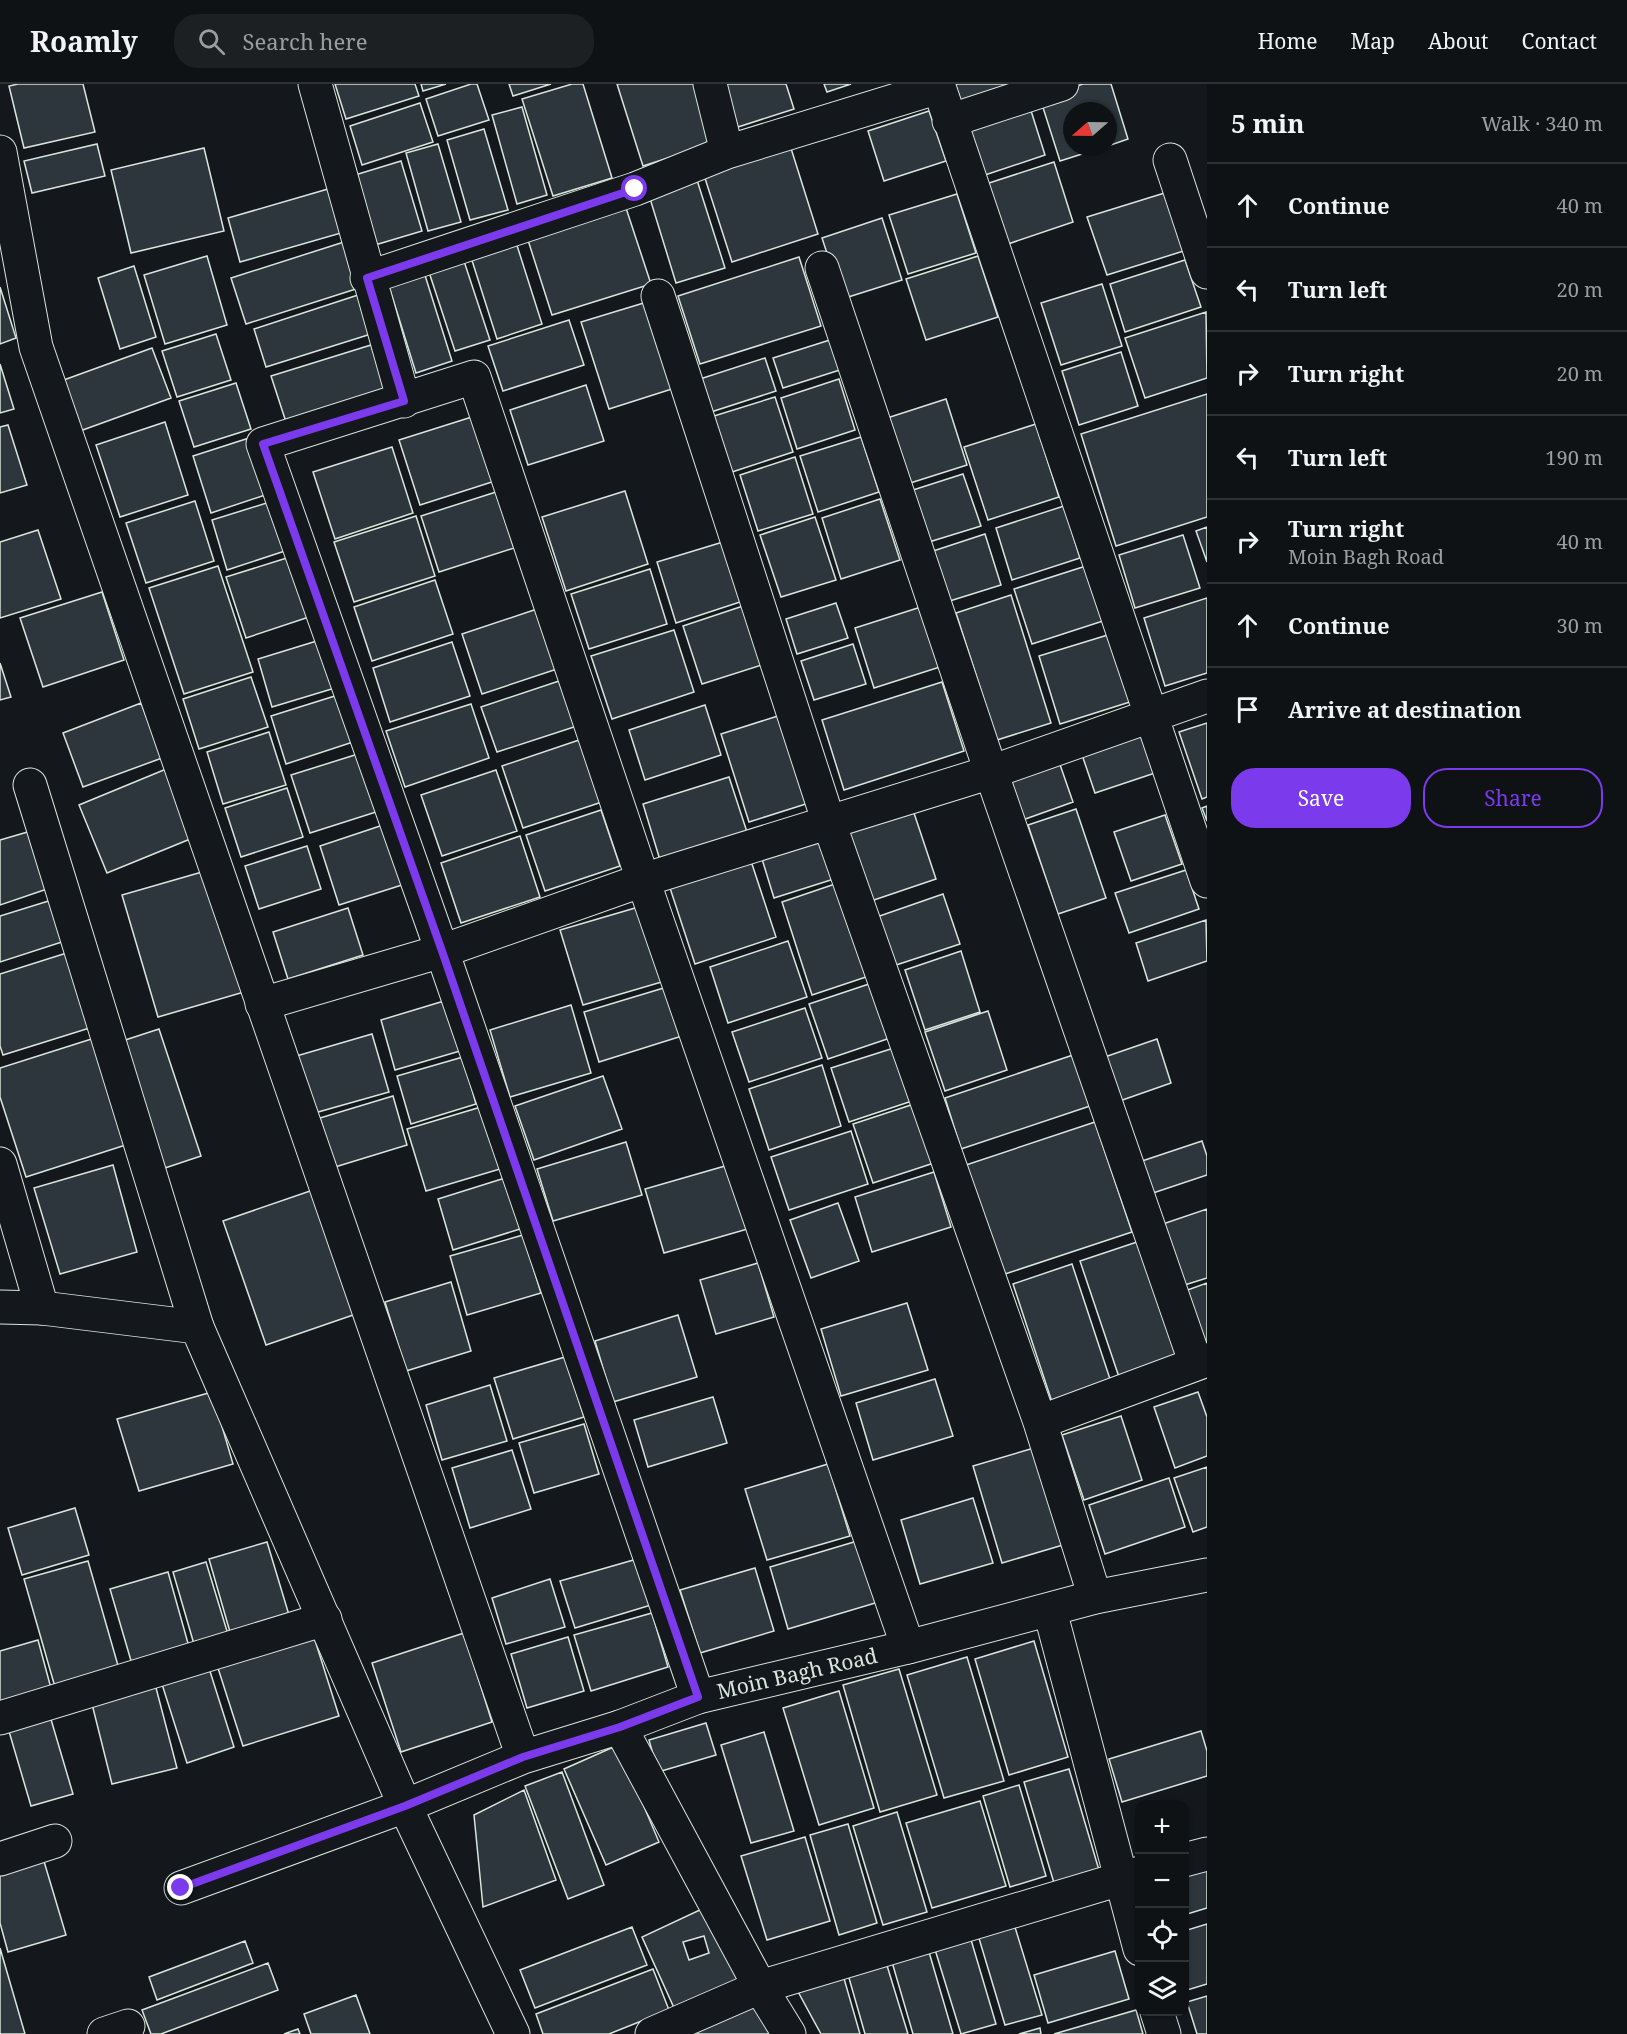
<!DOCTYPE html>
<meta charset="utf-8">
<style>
:root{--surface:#0f1215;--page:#1d2022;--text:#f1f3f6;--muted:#9b9ea0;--line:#2f3234;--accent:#7c3aed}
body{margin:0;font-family:"Noto Serif",serif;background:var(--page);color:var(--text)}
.controls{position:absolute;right:18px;bottom:18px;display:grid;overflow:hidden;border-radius:12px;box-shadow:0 2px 4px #0004}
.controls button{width:54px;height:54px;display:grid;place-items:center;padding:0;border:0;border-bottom:2px solid var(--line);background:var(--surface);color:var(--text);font:30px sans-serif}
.compass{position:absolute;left:1063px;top:18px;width:54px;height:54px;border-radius:50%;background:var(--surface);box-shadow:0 2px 4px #0004;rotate:250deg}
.stop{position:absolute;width:18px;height:18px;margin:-14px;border:4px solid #7c3aed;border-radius:50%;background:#fff}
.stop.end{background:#7c3aed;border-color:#fff;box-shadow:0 2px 6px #0008}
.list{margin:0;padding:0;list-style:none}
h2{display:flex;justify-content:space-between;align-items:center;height:78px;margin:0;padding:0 24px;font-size:26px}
h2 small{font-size:20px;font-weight:400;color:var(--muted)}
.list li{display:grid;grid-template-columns:39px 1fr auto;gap:18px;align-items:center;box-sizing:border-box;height:84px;padding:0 24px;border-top:2px solid var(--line)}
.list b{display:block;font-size:22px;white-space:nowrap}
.list p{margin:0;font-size:20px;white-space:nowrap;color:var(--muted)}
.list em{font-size:20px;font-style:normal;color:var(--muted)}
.actions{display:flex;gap:12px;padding:18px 24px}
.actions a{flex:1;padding:14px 0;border:2px solid var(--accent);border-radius:24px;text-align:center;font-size:21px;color:var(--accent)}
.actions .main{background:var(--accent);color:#fff}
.icon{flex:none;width:33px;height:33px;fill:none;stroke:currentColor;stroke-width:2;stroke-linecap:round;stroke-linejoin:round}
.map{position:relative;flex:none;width:1207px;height:1950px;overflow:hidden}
header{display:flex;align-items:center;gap:36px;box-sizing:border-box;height:84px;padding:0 30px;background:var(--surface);border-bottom:2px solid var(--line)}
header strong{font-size:28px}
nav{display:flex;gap:33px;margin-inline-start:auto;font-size:21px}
.search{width:420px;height:54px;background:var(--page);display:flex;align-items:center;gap:15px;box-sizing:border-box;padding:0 21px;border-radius:24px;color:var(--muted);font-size:22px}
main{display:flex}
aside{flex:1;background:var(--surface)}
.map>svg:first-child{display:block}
.building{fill:#2c363c;stroke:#d8e6dc;stroke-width:1.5;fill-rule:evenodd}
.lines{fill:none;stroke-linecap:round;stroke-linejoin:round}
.minor-casing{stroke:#d8e6dc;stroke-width:35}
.tertiary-casing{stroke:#d8e6dc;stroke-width:35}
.minor{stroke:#14181c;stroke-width:33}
.tertiary{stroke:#14181c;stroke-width:33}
.route{stroke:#7c3aed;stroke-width:8}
.labels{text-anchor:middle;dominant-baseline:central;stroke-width:4.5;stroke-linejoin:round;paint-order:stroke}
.street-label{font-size:21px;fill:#d8e6dc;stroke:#14181c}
</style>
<header>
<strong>Roamly</strong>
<div class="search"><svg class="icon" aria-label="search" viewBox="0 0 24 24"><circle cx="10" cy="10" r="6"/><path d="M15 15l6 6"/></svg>Search here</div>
<nav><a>Home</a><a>Map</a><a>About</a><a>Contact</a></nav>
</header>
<main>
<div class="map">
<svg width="1207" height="1950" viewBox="0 0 1207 1950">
<rect width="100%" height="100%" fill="#14181c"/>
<path class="building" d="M18,0H83L95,48L24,64L9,2Z
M335,0H415L419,12L346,35Z
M421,0H446L423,7Z
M471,0H477L489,36L438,52L426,15Z
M509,0H551L513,12Z
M572,0H583L612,94L553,112L522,15Z
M617,0H700L718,58L643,82Z
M724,0H786L794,25L738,43Z
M824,0H851L827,8Z
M955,0H1025L961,20Z
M1083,0H1111L1128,55L1108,62V27H1072V63H1104L1060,77L1040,14Z
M1027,14L1045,71L979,93L960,36Z
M420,19L433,58L362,81L350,42Z
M522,23L547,111L517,120L492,31Z
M929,27L946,77L884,97L868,47Z
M484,45L508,126L470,136L447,56Z
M789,58L818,150L732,178L702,85Z
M97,60L105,92L32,109L24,77Z
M438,60L461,138L428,147L406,69Z
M204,64L224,147L131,169L111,86Z
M401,77L422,147L375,161L355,91Z
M1054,78L1073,138L1005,161L986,100Z
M696,93L725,184L676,199L648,108Z
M328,105L341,149L240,178L228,134Z
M1171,107L1190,165L1107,191L1087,133Z
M957,110L976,169L908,190L889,131Z
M625,121L651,200L552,231L527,153Z
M882,134L902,196L842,215L822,154Z
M514,152L542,240L497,255L469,167Z
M344,158L359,204L246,240L231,194Z
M461,168L490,256L455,267L426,179Z
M207,172L227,241L165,260L144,191Z
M978,172L998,233L926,256L906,195Z
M799,173L821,242L700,280L678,212Z
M1185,176L1201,223L1125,248L1110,200Z
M134,182L156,253L120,265L98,194Z
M423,185L452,277L416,289L387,196Z
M1102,200L1122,262L1061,281L1041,219Z
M0,203L16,254L0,260Z
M358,211L371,250L266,283L254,245Z
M647,218L675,304L609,325L581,238Z
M1206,228L1207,294L1145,314L1125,254Z
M569,236L584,281L503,307L488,262Z
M216,250L231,296L177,313L162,267Z
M833,255L843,285L783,304L773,274Z
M371,261L386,306L286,338L271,292Z
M152,264L171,314L80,347L61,297Z
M1121,268L1138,322L1079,341L1062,287Z
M765,274L776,307L711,328L700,295Z
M0,280L14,325L0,329Z
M839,295L855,346L797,365L781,314Z
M236,299L251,345L194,363L179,317Z
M586,301L604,357L528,381L510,326Z
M1207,310V433L1116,462L1081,350Z
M775,313L793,368L732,388L714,332Z
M946,315L967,381L904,401L884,335Z
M475,332L495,397L420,421L399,356Z
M165,338L188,411L120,433L96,361Z
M1036,340L1059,413L988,436L964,363Z
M8,341L27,401L0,409V343Z
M861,353L879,408L818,428L800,372Z
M249,354L268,410L211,429L193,372Z
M392,363L413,429L335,455L313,388Z
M795,373L813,430L758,447L740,391Z
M963,390L981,442L929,458L913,406Z
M625,407L648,480L566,507L542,433Z
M496,408L514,464L439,488L421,432Z
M880,415L900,476L841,495L822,434Z
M195,417L214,477L146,499L126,439Z
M273,417L288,466L227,486L212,436Z
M1064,422L1080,474L1012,496L996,444Z
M416,432L435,492L354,518L334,458Z
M815,433L836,496L781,513L760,451Z
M1207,443V478L1196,447Z
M38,446L61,515L0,534V458Z
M985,450L1001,501L940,520L924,470Z
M1183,451L1200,504L1135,524L1119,471Z
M723,458L743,517L676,539L657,478Z
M290,473L309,533L246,554L226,493Z
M1089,481L1106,536L1032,560L1014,505Z
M218,482L253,588L184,610L149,504Z
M650,485L667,540L589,565L571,510Z
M435,496L453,550L372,577L354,523Z
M102,508L124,576L43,603L20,534Z
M1011,511L1051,639L997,656L956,529Z
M1207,514V589L1165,602L1144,534Z
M836,519L848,554L797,570L786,535Z
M746,521L765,580L702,600L683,542Z
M924,522L943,582L874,604L855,544Z
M537,525L557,585L482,610L462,550Z
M674,546L694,608L612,635L591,572Z
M1111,550L1133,617L1060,640L1039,572Z
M320,556L335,604L272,623L258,575Z
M452,558L470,612L390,638L373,584Z
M853,560L866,600L814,616L801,577Z
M0,579L11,613L0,616Z
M251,593L268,643L199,665L183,615Z
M562,596L577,642L497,668L481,623Z
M942,598L964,667L844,706L822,636Z
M338,611L353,658L286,680L271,632Z
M141,619L162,674L83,703L63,649Z
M471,620L489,674L405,703L386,647Z
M705,621L721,671L645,696L629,646Z
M781,631L809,719L749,738L721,650Z
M1207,639V713L1202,715L1179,648Z
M1140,641L1155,689L1095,709L1079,662Z
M269,648L286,701L223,720L207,668Z
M582,655L602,718L523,744L502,682Z
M358,670L376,728L310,749L291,691Z
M1057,672L1073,718L1017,738L1001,691Z
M171,683L200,751L107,789L79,721Z
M496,686L517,747L442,772L421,711Z
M729,693L747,748L660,776L643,720Z
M287,704L303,753L241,773L225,724Z
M1207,722V737L1202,724Z
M912,723L936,795L868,818L844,745Z
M1076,725L1106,814L1058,830L1028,741Z
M601,726L620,782L545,807L526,751Z
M1165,731L1182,780L1131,797L1114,748Z
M383,741L402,801L339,821L320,762Z
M31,747L50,804L0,821V756Z
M520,752L540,813L461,839L441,779Z
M824,754L837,794L774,814L762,775Z
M307,762L321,805L259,825L245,782Z
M751,777L776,853L695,880L670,804Z
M209,786L244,908L158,933L122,811Z
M1186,786L1199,825L1129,849L1115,809Z
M835,800L866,893L812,911L782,818Z
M943,810L960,860L887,884L871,835Z
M55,815L68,856L0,878V832Z
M642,822L665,897L583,921L560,846Z
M348,824L363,871L288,895L273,848Z
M1206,836L1207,877L1148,897L1136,859Z
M788,857L807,913L728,939L710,883Z
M73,867L96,942L3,971L0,962V890Z
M961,867L980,928L925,946L905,886Z
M878,897L896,952L828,975L809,920Z
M667,903L682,952L599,978L584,928Z
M444,917L460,967L395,986L381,936Z
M571,921L591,989L510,1013L490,946Z
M805,924L822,974L749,998L732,948Z
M988,927L1007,986L945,1007L925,948Z
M159,945L201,1072L156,1087L113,960Z
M372,950L389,1008L311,1030L293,973Z
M101,952L135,1058L26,1093L0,1013V984Z
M1157,955L1171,999L1111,1020L1096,976Z
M897,963L915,1016L849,1038L831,984Z
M1073,971L1090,1022L961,1065L945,1014Z
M463,973L476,1020L411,1040L397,992Z
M822,981L841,1042L769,1066L749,1005Z
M603,992L622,1045L534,1076L515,1022Z
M393,1012L407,1061L335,1083L320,1034Z
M917,1019L937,1078L873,1099L853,1040Z
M481,1023L500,1085L426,1107L407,1045Z
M1095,1038L1132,1148L999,1192L963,1082Z
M851,1047L868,1100L789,1126L771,1073Z
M1202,1057L1207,1072V1091L1147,1111L1136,1079Z
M626,1058L642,1111L553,1137L537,1085Z
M732,1080L751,1144L664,1169L645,1105Z
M113,1081L137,1168L60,1190L34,1104Z
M934,1088L951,1143L872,1168L855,1113Z
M505,1094L520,1145L453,1166L438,1115Z
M313,1106L356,1230L266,1261L223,1137Z
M838,1119L859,1177L811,1194L790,1136Z
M1207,1125V1194L1175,1204L1154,1143Z
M523,1151L541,1209L467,1231L450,1172Z
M1140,1157L1179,1276L1120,1296L1080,1177Z
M758,1179L774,1233L716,1250L700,1196Z
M1072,1180L1111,1298L1052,1318L1013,1200Z
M451,1198L471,1267L406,1287L385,1218Z
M1207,1199V1269L1182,1208Z
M907,1219L928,1286L841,1312L821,1245Z
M678,1231L697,1293L613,1318L595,1257Z
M565,1273L584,1333L513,1355L494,1294Z
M935,1295L953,1352L873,1376L856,1319Z
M490,1301L507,1357L442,1376L426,1321Z
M212,1308L233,1380L139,1407L117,1335Z
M1198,1308L1207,1333V1372L1175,1384L1154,1323Z
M713,1313L727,1359L648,1383L634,1336Z
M1121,1332L1142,1396L1084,1416L1062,1351Z
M584,1340L599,1390L534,1409L519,1359Z
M1034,1364L1063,1461L1002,1479L973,1382Z
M512,1366L531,1425L470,1444L452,1384Z
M828,1380L850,1452L767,1476L745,1405Z
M1207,1383V1443L1193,1448L1174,1394Z
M1169,1394L1185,1443L1105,1470L1089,1421Z
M973,1414L993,1479L920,1500L901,1436Z
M75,1424L89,1471L22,1491L8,1444Z
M864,1455L882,1517L788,1545L770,1483Z
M267,1458L289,1531L230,1548L209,1475Z
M637,1475L651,1521L575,1544L560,1497Z
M88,1477L119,1585L55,1603L24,1495Z
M206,1478L230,1557L196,1567L173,1488Z
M755,1484L774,1547L700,1569L680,1506Z
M168,1488L191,1570L134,1587L110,1505Z
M550,1495L565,1543L506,1560L492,1514Z
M652,1529L668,1583L591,1607L574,1551Z
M464,1549L492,1638L401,1668L372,1579Z
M313,1550L339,1632L243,1662L217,1581Z
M568,1553L584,1607L527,1624L511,1570Z
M38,1556L52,1608L0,1618V1567Z
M1034,1557L1068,1673L1009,1691L975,1575Z
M967,1573L1004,1697L944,1714L907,1591Z
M208,1581L234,1663L187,1679L161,1597Z
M899,1585L937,1711L880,1728L843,1601Z
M155,1600L177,1684L112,1700L91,1616Z
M839,1607L874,1724L819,1741L783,1624Z
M50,1632L73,1710L31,1722L8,1644Z
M706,1639L716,1671L658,1688L649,1656Z
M1201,1647L1207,1667V1692L1122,1718L1109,1675Z
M764,1648L794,1747L751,1759L721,1661Z
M618,1661L659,1758L606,1781L564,1685Z
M1069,1685L1099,1786L1054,1799L1024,1698Z
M562,1688L604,1801L568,1815L525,1702Z
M1019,1701L1046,1792L1010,1803L983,1712Z
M524,1706L556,1796L483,1823L474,1731Z
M980,1717L1006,1802L932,1824L906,1739Z
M897,1728L927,1828L883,1841L853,1742Z
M848,1740L877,1839L839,1851L810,1751Z
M805,1753L830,1837L767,1856L741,1772Z
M43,1774L66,1851L8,1868L0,1839V1787Z
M1207,1778V1824L1184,1831V1785Z
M704,1824L738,1896L675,1926L642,1853ZM704,1852L709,1869L689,1876L683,1858Z
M1014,1840L1042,1931L1005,1941L978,1851Z
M1207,1840V1900L1184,1907V1847Z
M632,1843L647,1881L535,1924L520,1886Z
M969,1849L996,1940L961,1950L933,1859Z
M245,1857L253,1879L157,1916L149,1893Z
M0,1864L25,1950H0Z
M1115,1867L1129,1915L1048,1939L1034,1891Z
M929,1868L953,1950H913L892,1878Z
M885,1875L908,1950H865L847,1887Z
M268,1879L278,1906L161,1950H151L142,1926Z
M653,1885L669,1926L609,1950H543L536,1930Z
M843,1891L860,1950H821L796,1904Z
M356,1911L370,1950H311L304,1930Z
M1207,1912V1950H1197L1187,1918Z
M758,1920L771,1950H687Z
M1136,1926L1143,1950H1054Z
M1040,1944L1041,1950H1019Z
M298,1945L300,1950H284Z"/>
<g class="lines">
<defs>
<path id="minor" d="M315,0L404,317
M710,0L727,68
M938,0L1207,797
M949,37L1062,0
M1170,76L1207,188
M822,184L991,688L1196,1280
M367,194L635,105L727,68L939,3
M658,212L829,739L1040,1338L1095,1513
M30,701L197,1243
M262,920L442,867L643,796L991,688L1207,612
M0,1080L42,1224
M1040,1338L1207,1276
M1050,1527L1140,1865
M698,1613L442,867L263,360L474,293L643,796L908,1563
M0,1634L325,1535
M620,1643L760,1903L789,1950
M0,1775L55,1757
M1184,1776L1207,1770
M181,1804L405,1722
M1157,1928L1164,1950
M104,1950L128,1942
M652,1950L760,1903L1140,1789"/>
<path id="tertiary" d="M0,68L36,263L523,1673
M0,1223L42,1224L197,1243L405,1722L513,1950
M405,1722L523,1673L620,1643L698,1613L908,1563L1095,1513L1207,1491"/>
</defs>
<use href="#minor" class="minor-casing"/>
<use href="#tertiary" class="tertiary-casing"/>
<use href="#minor" class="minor"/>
<use href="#tertiary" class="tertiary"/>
</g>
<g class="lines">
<path class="route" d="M181,1804L405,1722L523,1673L620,1643L698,1613L442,867L263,360L404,317L367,194L635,105"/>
</g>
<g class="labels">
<g class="street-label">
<text transform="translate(797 1589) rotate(-13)">Moin Bagh Road</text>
</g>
</g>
</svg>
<div class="controls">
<button>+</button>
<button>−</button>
<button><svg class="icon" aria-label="locate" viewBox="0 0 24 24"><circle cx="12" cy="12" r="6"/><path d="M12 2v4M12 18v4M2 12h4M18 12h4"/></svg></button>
<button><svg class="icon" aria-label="layers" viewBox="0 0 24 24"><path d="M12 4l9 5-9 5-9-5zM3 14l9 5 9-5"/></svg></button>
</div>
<svg class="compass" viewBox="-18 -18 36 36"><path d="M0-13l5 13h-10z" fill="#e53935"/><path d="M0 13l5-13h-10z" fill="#9b9ea0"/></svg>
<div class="stop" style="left:635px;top:105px"></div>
<div class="stop end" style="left:181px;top:1804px"></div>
</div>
<aside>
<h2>5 min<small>Walk · 340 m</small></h2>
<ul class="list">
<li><svg class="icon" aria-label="ahead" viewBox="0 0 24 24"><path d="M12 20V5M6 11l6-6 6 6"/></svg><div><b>Continue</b></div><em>40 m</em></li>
<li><svg class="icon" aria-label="left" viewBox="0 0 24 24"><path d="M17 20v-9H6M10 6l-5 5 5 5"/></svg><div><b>Turn left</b></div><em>20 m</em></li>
<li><svg class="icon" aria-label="right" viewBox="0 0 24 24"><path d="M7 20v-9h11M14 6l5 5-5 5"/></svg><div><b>Turn right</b></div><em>20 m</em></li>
<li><svg class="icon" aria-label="left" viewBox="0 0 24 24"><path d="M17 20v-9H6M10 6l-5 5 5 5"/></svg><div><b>Turn left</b></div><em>190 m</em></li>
<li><svg class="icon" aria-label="right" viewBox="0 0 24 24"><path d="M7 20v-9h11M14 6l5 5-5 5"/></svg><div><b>Turn right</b><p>Moin Bagh Road</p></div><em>40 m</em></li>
<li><svg class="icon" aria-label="ahead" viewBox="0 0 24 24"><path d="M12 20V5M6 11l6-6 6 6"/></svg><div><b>Continue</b></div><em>30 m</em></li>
<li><svg class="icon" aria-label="arrive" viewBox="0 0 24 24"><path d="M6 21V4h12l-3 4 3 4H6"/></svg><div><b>Arrive at destination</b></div></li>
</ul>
<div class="actions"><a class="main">Save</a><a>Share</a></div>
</aside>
</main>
